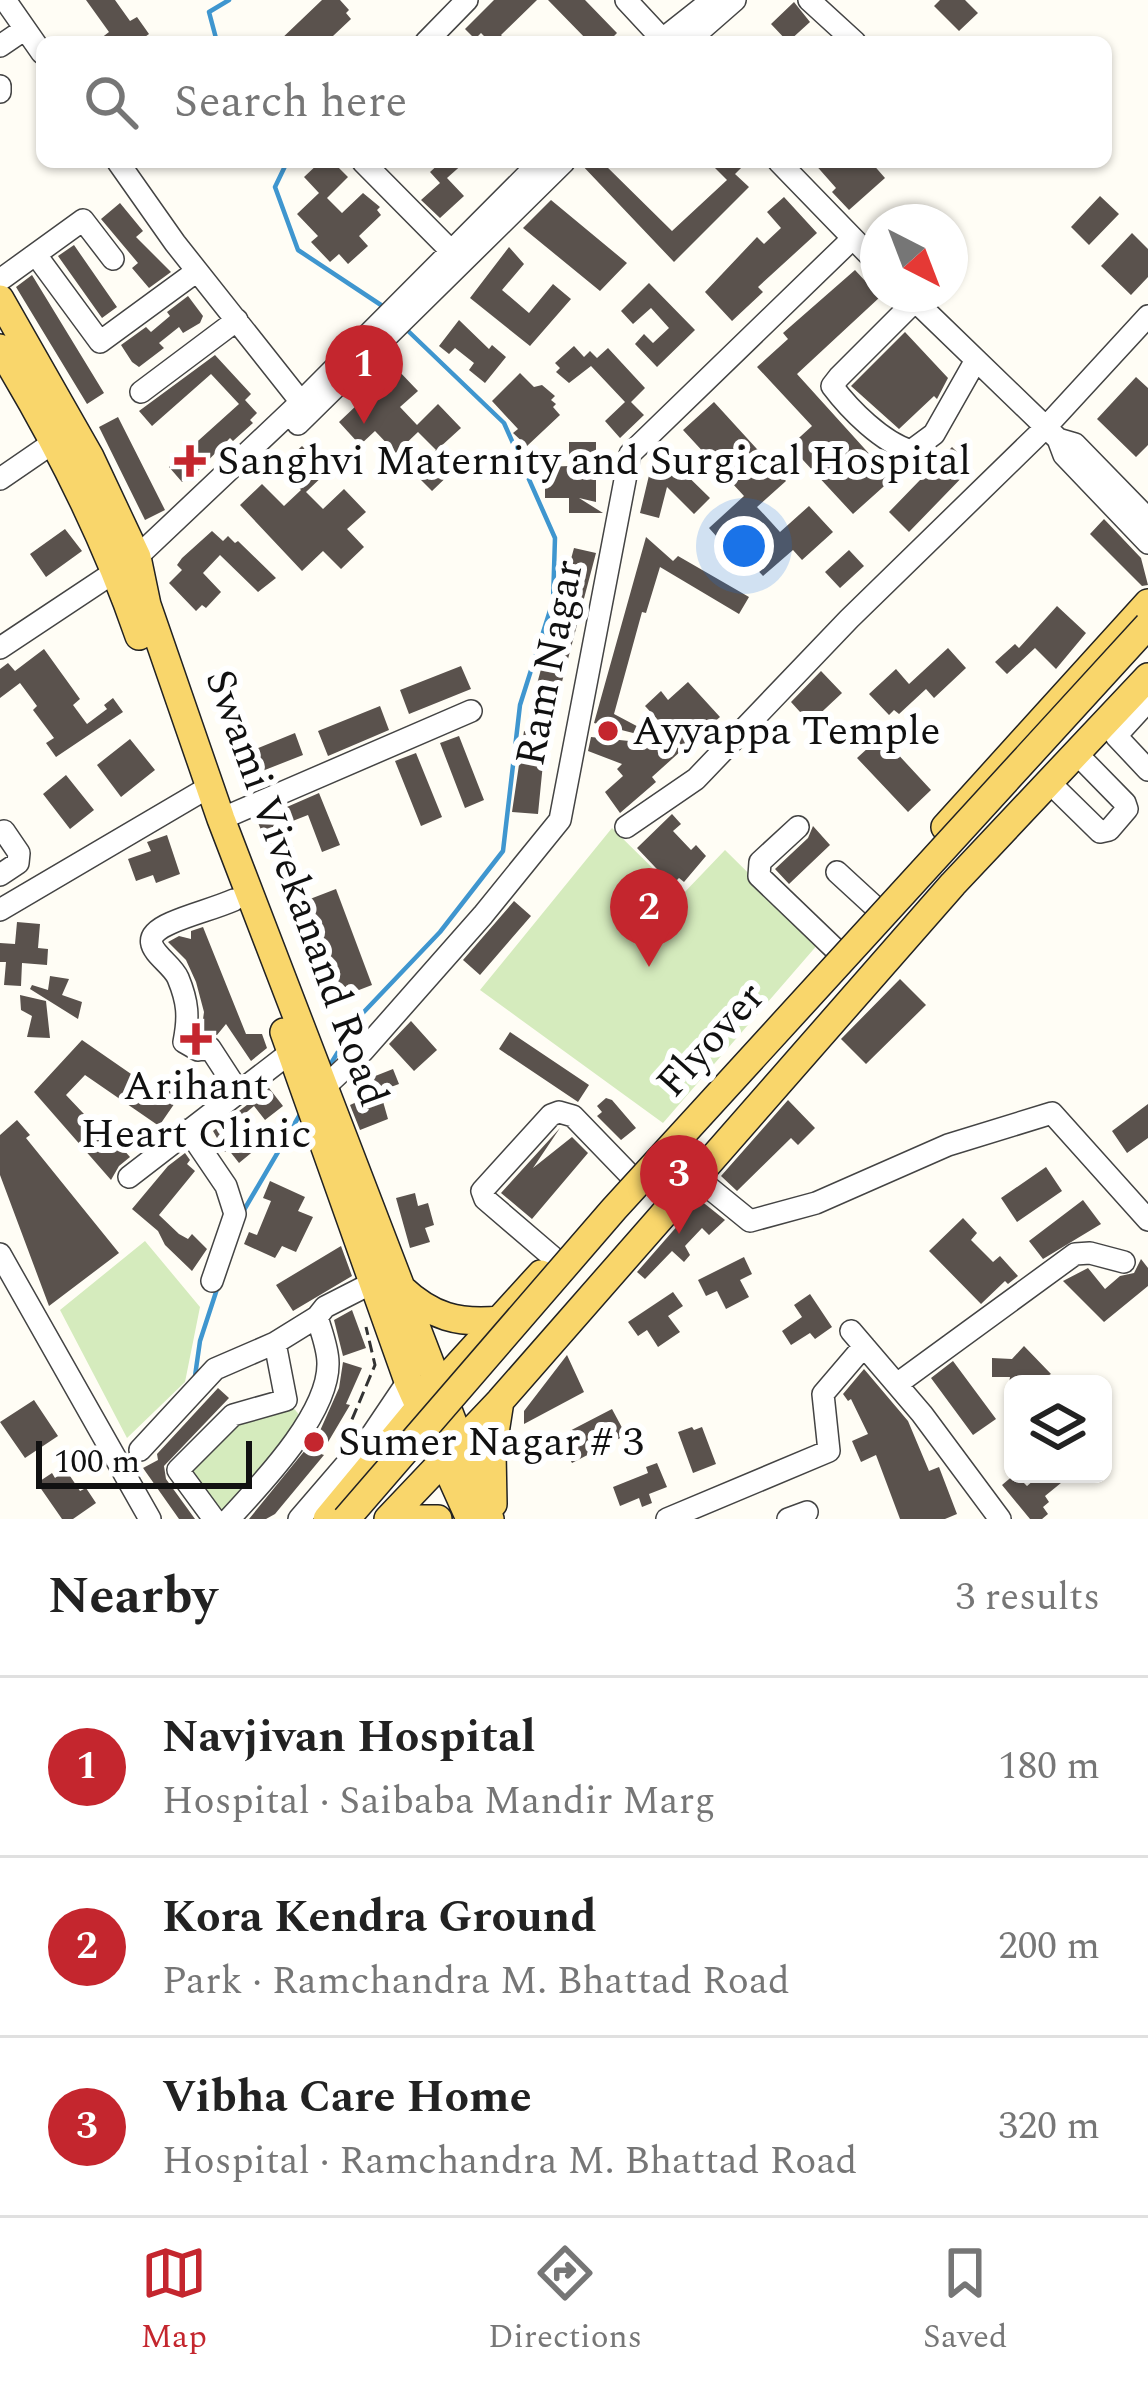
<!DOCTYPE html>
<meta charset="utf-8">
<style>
:root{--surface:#fff;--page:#f2f2f2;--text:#222;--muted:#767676;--line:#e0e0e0;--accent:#c4262e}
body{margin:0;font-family:Spectral,serif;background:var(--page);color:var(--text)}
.controls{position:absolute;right:36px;bottom:36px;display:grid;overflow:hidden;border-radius:18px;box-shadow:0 3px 9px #0004}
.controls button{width:108px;height:108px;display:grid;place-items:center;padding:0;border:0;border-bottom:3px solid var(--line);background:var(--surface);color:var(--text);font:60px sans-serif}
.compass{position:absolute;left:860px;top:204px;width:108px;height:108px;border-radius:50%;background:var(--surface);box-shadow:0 3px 9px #0004;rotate:138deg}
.scale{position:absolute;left:36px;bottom:30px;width:216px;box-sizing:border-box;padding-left:12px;border:6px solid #111;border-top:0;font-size:33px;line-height:42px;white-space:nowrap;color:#111;-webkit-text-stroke:9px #fff;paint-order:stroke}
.you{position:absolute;left:744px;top:546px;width:42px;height:42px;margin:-30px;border:9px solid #fff;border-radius:50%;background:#1a73e8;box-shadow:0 0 0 18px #1a73e833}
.badge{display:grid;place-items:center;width:78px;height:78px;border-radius:50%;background:var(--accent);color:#fff;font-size:39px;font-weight:700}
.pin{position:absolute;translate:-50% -99px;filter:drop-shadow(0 3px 6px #0008)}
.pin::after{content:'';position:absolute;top:63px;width:42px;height:36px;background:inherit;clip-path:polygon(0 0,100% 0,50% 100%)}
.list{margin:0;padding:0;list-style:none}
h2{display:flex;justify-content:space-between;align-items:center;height:156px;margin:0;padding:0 48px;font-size:51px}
h2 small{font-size:39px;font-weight:400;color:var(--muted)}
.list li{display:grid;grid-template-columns:78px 1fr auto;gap:36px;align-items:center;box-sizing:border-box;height:180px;padding:0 48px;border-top:3px solid var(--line)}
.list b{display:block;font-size:45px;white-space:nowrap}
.list p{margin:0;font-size:39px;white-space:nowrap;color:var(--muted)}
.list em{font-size:39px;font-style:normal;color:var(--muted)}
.icon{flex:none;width:66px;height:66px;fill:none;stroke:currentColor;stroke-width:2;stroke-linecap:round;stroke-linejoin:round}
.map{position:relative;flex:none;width:1148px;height:1519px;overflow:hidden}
.search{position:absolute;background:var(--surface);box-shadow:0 3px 9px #0004;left:36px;right:36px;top:36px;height:132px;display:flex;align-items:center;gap:30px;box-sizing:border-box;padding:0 42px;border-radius:18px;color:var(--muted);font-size:45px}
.sheet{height:696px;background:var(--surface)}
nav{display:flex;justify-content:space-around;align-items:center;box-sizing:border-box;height:168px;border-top:3px solid var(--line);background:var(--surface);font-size:33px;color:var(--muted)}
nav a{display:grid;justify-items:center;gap:6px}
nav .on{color:var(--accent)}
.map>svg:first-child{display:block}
.green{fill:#d5ebbd}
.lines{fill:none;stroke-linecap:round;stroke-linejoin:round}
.stream{stroke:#3f96cf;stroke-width:4.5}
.building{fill:#5a524d}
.minor-casing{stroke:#444;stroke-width:24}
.major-casing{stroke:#222;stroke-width:30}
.path{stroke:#333;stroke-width:3;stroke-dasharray:12 6;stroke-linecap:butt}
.minor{stroke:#fff;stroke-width:21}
.major{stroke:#f9d66b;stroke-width:27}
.major-bridge-casing{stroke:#222;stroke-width:30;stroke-linecap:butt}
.major-bridge{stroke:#f9d66b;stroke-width:27}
.poi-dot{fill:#c4262e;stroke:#fff;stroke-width:4.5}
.labels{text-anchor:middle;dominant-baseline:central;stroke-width:12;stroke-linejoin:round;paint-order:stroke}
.poi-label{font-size:42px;fill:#111;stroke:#fff;text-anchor:start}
.street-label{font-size:42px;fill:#111;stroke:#fff}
</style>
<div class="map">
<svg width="1148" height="1519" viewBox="0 0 1148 1519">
<rect width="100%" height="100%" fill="#fffdf5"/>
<path class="green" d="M612,828L681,896L725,850L819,943L663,1123L480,990Z
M145,1241L200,1307L185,1382L127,1438L60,1310Z
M290,1404L303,1419L221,1517L188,1471L235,1420Z"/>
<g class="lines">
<path class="stream" d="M217,42L209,12L229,0
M287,162L275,187L298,250L384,307
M330,1065L360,1016L440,932L503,851L520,705L553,601L555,538L504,423L405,328
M244,1210L302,1111
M195,1376L200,1341L217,1289"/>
</g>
<path class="building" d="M86,0H115L130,21L137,17L149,34L138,42H96L109,32Z
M322,0H340L349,10L346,13L351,19L333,36L339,42H278Z
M494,0H537L501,35L507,42H490L481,33L475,39L465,29Z
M548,0H585L617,33L608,42H589Z
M940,0H965L978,13L959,31L934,6Z
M794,2L810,22L788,42L771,24Z
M320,162H333L348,177L327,198L342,213L363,193L380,207L377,210L381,215L359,236L368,246L348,264L339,254L330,262L311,242L318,236L297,214L319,193L304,177Z
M441,162H465L447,178L464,196L440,218L421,200L440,183L430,172Z
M579,162H602L672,231L727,180L709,162H747L735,174L749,187L674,262Z
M813,162H871L885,178L849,210L832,192L836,188Z
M1100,196L1119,214L1089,245L1071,227Z
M784,197L817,233L758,287L763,292L732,321L705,292L757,237L764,244L781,228L767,212Z
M551,200L627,263L600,291L523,228Z
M120,203L143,231L136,237L171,272L149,288L132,268L138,263L101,219Z
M1132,233L1148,249V277L1131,295L1101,266Z
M74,245L117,307L102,318L58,256Z
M509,247L524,264L502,290L529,313L553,284L571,299L530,346L470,298Z
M855,270L880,297L797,374L892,479L853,514L790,446L812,426L757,367L788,339L783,333Z
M32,275L104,393L87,404L16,287Z
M649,283L695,330L657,367L635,344L644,334L653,343L669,328L651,308L633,324L621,311Z
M188,296L203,316L200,323L183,333L179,327L159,343L164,348L139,367L132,362L121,345L146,327L151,332L170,316L167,312Z
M459,320L489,349L492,345L506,357L485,383L469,370L474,363L455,348L449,354L439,346Z
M905,332L948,378L937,399L934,396L899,429L851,386Z
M574,346L584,357L590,351L597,358L608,348L645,388L631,402L644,415L620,438L605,421L625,402L591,366L569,383L556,372L560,368L555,363Z
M215,355L251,394L245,400L257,413L250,420L253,423L233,441L230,438L192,477L190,474L182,482L169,467L239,404L211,374L152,426L139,411Z
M396,368L418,391L400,407L417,425L438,404L461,428L439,448L457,467L432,491L413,472L436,450L418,432L396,453L375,431L360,445L339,422Z
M520,373L534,387L542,385L555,396L551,400L556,404L553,407L560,415L527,446L513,433L518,429L492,401Z
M1136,377L1148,388V445L1136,457L1097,419Z
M714,402L786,481L757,507L771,522L780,532L809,506L833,532L802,560L793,550L763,576L722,532L717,537L709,528L744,496L683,430Z
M118,417L165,510L145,520L99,427Z
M569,442H596V502L579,498L603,513H569V498H545V467L569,466Z
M302,446L327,472L306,492L323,509L344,489L366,512L347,529L364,547L341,569L323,551L302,571L240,505L262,484L284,506L301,490L279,467Z
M952,447L972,467L909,532L889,512Z
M668,457L710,498L694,514L667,487L659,518L640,513L651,467Z
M1104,519L1141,558L1148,585L1142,586L1090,534Z
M65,529L82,551L46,577L30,554Z
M212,531L223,541L228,536L235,543L238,541L276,578L258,592L220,555L203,573L221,592L206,608L202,605L196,611L169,583L182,570L177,565L182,558Z
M646,537L673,561L678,556L749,597L739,614L660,567L646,613L642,612L614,714L682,750L652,777L656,782L620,813L605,792L623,776L617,769L622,764L588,751L591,737L629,741V746L641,735L594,723Z
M574,548L596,553L554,712L531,706Z
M849,550L864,566L840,588L825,572Z
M1057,606L1086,633L1056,669L1035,648L1007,674L995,662L1015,644L1019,648Z
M948,648L966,668L934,698L926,689L899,714L894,710L889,715L869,694L896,669L909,684Z
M44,649L80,699L73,705L87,724L107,709L104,705L113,698L123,712L56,757L46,743L54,738L33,710L37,706L20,683L0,698V669L8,663L15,671Z
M461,666L471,689L409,714L400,690Z
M821,671L842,693L810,723L791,702Z
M688,682L720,717L684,748L645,706L661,691L668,700Z
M380,706L389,730L328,756L318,731Z
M524,731L546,733L538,814L512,812Z
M295,733L303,755L247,777L239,756Z
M459,736L484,800L465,808L440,743Z
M881,736L931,790L908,812L857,758Z
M130,739L155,770L121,797L97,765Z
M416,753L442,817L421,826L395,761Z
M66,775L94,810L70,829L43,794Z
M319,793L340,845L322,852L308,815L285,824L295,851L273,860L257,820Z
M672,814L681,824L673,831L691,850L696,845L706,856L684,882L679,878L672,885L637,848Z
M813,826L830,845L789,884L775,869L808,838Z
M167,835L180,874L156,883L153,875L136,881L128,859L151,851L147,842Z
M336,889L372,985L333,1000L297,904Z
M514,901L531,916L480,975L463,960Z
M17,922L40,924L38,948L48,949L47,965L22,963L21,986L4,985L6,962H0V943L15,944Z
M203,927L246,1034H262L267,1048L251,1061L226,1024L217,1035L201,1034L204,1012L196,982L186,960L168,942L179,936L191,939V931Z
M50,976L69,979L62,995L82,1002L78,1019L30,989L32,985L48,990Z
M900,979L926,1005L866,1064L841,1039Z
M20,995L46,1001L50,1038L27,1037L32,1016L21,1010Z
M411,1021L437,1050L414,1071L389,1044Z
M510,1032L589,1085L578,1102L499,1049Z
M82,1040L160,1094L165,1088L179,1097L159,1126L85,1075L66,1095L119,1151L122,1148L130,1157L119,1166L111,1180L34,1092Z
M393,1069L399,1084L380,1091L388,1119L360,1130L350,1105L361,1100L355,1084Z
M269,1088L283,1106L265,1120L254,1106L235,1122L256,1149L239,1163L228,1149L225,1152L213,1131Z
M606,1098L612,1100L636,1128L621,1140L597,1116L602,1112L597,1106Z
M788,1100L815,1128L798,1145L791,1138L737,1191L721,1176Z
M1148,1104V1138L1127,1153L1112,1131Z
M17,1120L30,1135L26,1138L119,1253L49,1306L0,1175V1135Z
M560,1128L533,1168L572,1137L588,1153L532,1219L501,1193Z
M185,1153L190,1160L187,1164L195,1171L159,1215L179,1234L188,1239L192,1234L207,1249L192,1271L165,1245L158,1231L132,1209L168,1166Z
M1046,1167L1062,1191L1017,1222L1001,1198Z
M270,1181L305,1197L298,1211L313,1217L296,1252L282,1246L275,1258L244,1244L249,1232L257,1235L271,1201L263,1198Z
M415,1193L418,1206L428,1203L434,1225L425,1228L430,1242L410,1248L396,1198Z
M700,1200L725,1220L709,1235L702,1228L685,1246L690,1255L684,1262L672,1251L645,1279L637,1272Z
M1083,1200L1101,1224L1043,1259L1029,1241Z
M963,1218L977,1233L971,1240L993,1262L1000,1256L1018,1276L1008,1284L1005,1281L981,1304L929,1251Z
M341,1246L352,1276L293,1311L276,1285Z
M744,1257L752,1274L740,1280L749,1297L726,1309L717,1291L706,1296L698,1280Z
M1141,1259L1148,1268V1286L1104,1322L1063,1281L1088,1268L1105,1289L1120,1276L1134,1273Z
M673,1292L683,1306L668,1316L680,1332L658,1347L647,1330L638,1336L628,1322Z
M810,1294L832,1327L815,1339L810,1333L791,1345L782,1331L802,1317L794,1305Z
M352,1310L366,1348L343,1356L334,1320Z
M1024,1346L1051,1374L1033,1384H1009L1010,1377H992V1358L1012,1359Z
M567,1355L584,1392L524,1424V1411Z
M953,1361L996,1419L973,1435L931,1378Z
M343,1362L362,1368L346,1404L350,1405L321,1454L324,1455L275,1514L266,1519H249L319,1433L339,1388Z
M864,1369L908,1421L929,1471L939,1467L957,1514L945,1519H900L876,1455L861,1462L852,1441L868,1434L851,1399L848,1401L843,1394Z
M218,1388L229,1398L164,1466L166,1479L195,1519H179L143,1468L158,1460L157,1454Z
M34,1400L58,1436L25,1458L0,1422Z
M612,1409L626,1435L572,1463L558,1437Z
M692,1427L694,1430L702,1427L716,1464L693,1473L678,1432Z
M657,1463L667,1487L649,1494L652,1503L642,1507L639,1498L620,1506L613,1487L648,1473L646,1467Z
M66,1470L80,1491L86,1488L96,1503L73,1519H62L37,1483L52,1473L55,1478Z
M1015,1474L1027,1486L1041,1474H1072L1045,1496L1049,1502L1043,1507L1048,1514L1042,1519H1030L1002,1485Z"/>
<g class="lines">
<defs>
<path id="minor" d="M5,0L42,53
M626,0L665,42
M809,0L855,42
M426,42L467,0
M659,42L712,0
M687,42L735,0
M0,46L25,29
M0,86V92
M118,162L175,243L301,402
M363,162L458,258
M779,162L878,264
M36,255L100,342L197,271
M0,280L83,220L113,259
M908,294L1058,439L1064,455L1148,543
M915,301L839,377L832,386C850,410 882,442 911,451L934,434L976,360
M141,392L237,320
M298,424L564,162
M1058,439L1075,444L1148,519
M0,479L54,442
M0,648L137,557L301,402L540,162
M1148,701L1116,736L1148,770
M1049,782L1100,832L1109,830L1127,809L1125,803L1076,753
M221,819L471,711
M626,827L696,779L849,619L1045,428L1148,316
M798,827L760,862L759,876L835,949
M0,833L4,831L19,853L18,863L0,875
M837,872L874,906
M234,900C213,909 191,914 171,923C127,942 170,959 178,978C188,1002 189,1017 184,1042L198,1050L210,1048L238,1091
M0,910L209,787
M316,1095L363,1051L483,915L560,820L630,454L852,239
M188,1130L226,1186L235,1214L212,1281
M129,1177L291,1052
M696,1177L750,1221L816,1203L948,1145L1052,1113L1148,1220
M0,1254L150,1519
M555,1259L485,1199L482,1191L551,1115L559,1112L573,1116L630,1175
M851,1331L922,1414L1000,1519
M897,1384L1075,1254L1090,1253L1124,1262
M140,1450L215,1369L275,1343L317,1317L325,1307L374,1282
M214,1519L178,1470L233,1415L286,1400L275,1343
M229,1519C261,1484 329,1414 328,1363C328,1348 321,1331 317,1317
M299,1519L373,1433L408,1381
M667,1519L829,1451L823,1394L864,1346
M788,1519L807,1512"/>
<path id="major" d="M0,299L90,457L137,557L147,605L221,819L490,1519
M0,348C56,440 104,534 139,636
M945,827L1148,603
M284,1032L408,1381L470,1519
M401,1288C432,1317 458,1324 500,1320
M493,1504L492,1452L500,1401
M327,1519L419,1408L541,1274
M388,1519L500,1401L953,884L1148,677
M411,1519H438"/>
</defs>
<use href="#minor" class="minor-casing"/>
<use href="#major" class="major-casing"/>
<path class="path" d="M345,1436L375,1365L366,1327"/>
<use href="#minor" class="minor"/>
<use href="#major" class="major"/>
<defs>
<path id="major-bridge" d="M346,1519L614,1209L1148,625"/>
</defs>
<use href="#major-bridge" class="major-bridge-casing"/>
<use href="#major-bridge" class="major-bridge"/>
</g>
<g class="poi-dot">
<path d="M184 443h12v12h12v12h-12v12h-12v-12h-12v-12h12z"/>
<circle cx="608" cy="731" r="12"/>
<path d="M190 1021h12v12h12v12h-12v12h-12v-12h-12v-12h12z"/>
<circle cx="314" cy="1442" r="12"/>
</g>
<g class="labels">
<g class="poi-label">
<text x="217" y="461">Sanghvi Maternity and Surgical Hospital</text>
<text x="632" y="731">Ayyappa Temple</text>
<text x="196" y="1086" text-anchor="middle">Arihant<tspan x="196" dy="48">Heart Clinic</tspan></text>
<text x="338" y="1442">Sumer Nagar # 3</text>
</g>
<g class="street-label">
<text transform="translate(550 663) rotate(-79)">Ram Nagar</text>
<text transform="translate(296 888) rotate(70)">Swami Vivekanand Road</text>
<text transform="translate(711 1040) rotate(-48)">Flyover</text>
</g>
</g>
</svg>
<div class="controls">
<button><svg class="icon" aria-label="layers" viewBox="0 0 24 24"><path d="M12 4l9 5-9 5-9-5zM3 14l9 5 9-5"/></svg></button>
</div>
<svg class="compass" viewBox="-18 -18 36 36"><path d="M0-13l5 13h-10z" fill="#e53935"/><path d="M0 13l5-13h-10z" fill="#767676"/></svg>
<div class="scale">100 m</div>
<div class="you"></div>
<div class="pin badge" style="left:364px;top:424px">1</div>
<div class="pin badge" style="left:649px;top:967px">2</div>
<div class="pin badge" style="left:679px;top:1234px">3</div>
<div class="search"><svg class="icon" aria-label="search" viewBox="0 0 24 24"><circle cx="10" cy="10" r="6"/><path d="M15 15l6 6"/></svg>Search here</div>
</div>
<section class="sheet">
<h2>Nearby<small>3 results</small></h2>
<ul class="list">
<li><span class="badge">1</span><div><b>Navjivan Hospital</b><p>Hospital · Saibaba Mandir Marg</p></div><em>180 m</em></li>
<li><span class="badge">2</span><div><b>Kora Kendra Ground</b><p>Park · Ramchandra M. Bhattad Road</p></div><em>200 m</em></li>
<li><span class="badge">3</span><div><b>Vibha Care Home</b><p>Hospital · Ramchandra M. Bhattad Road</p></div><em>320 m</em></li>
</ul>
</section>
<nav>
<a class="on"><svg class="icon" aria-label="map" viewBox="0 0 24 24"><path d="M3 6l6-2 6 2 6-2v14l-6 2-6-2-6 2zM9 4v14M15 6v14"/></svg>Map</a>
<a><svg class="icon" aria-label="directions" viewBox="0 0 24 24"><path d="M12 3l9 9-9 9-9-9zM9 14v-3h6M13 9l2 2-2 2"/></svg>Directions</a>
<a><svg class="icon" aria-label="saved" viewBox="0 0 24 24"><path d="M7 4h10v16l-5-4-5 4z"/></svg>Saved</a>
</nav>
